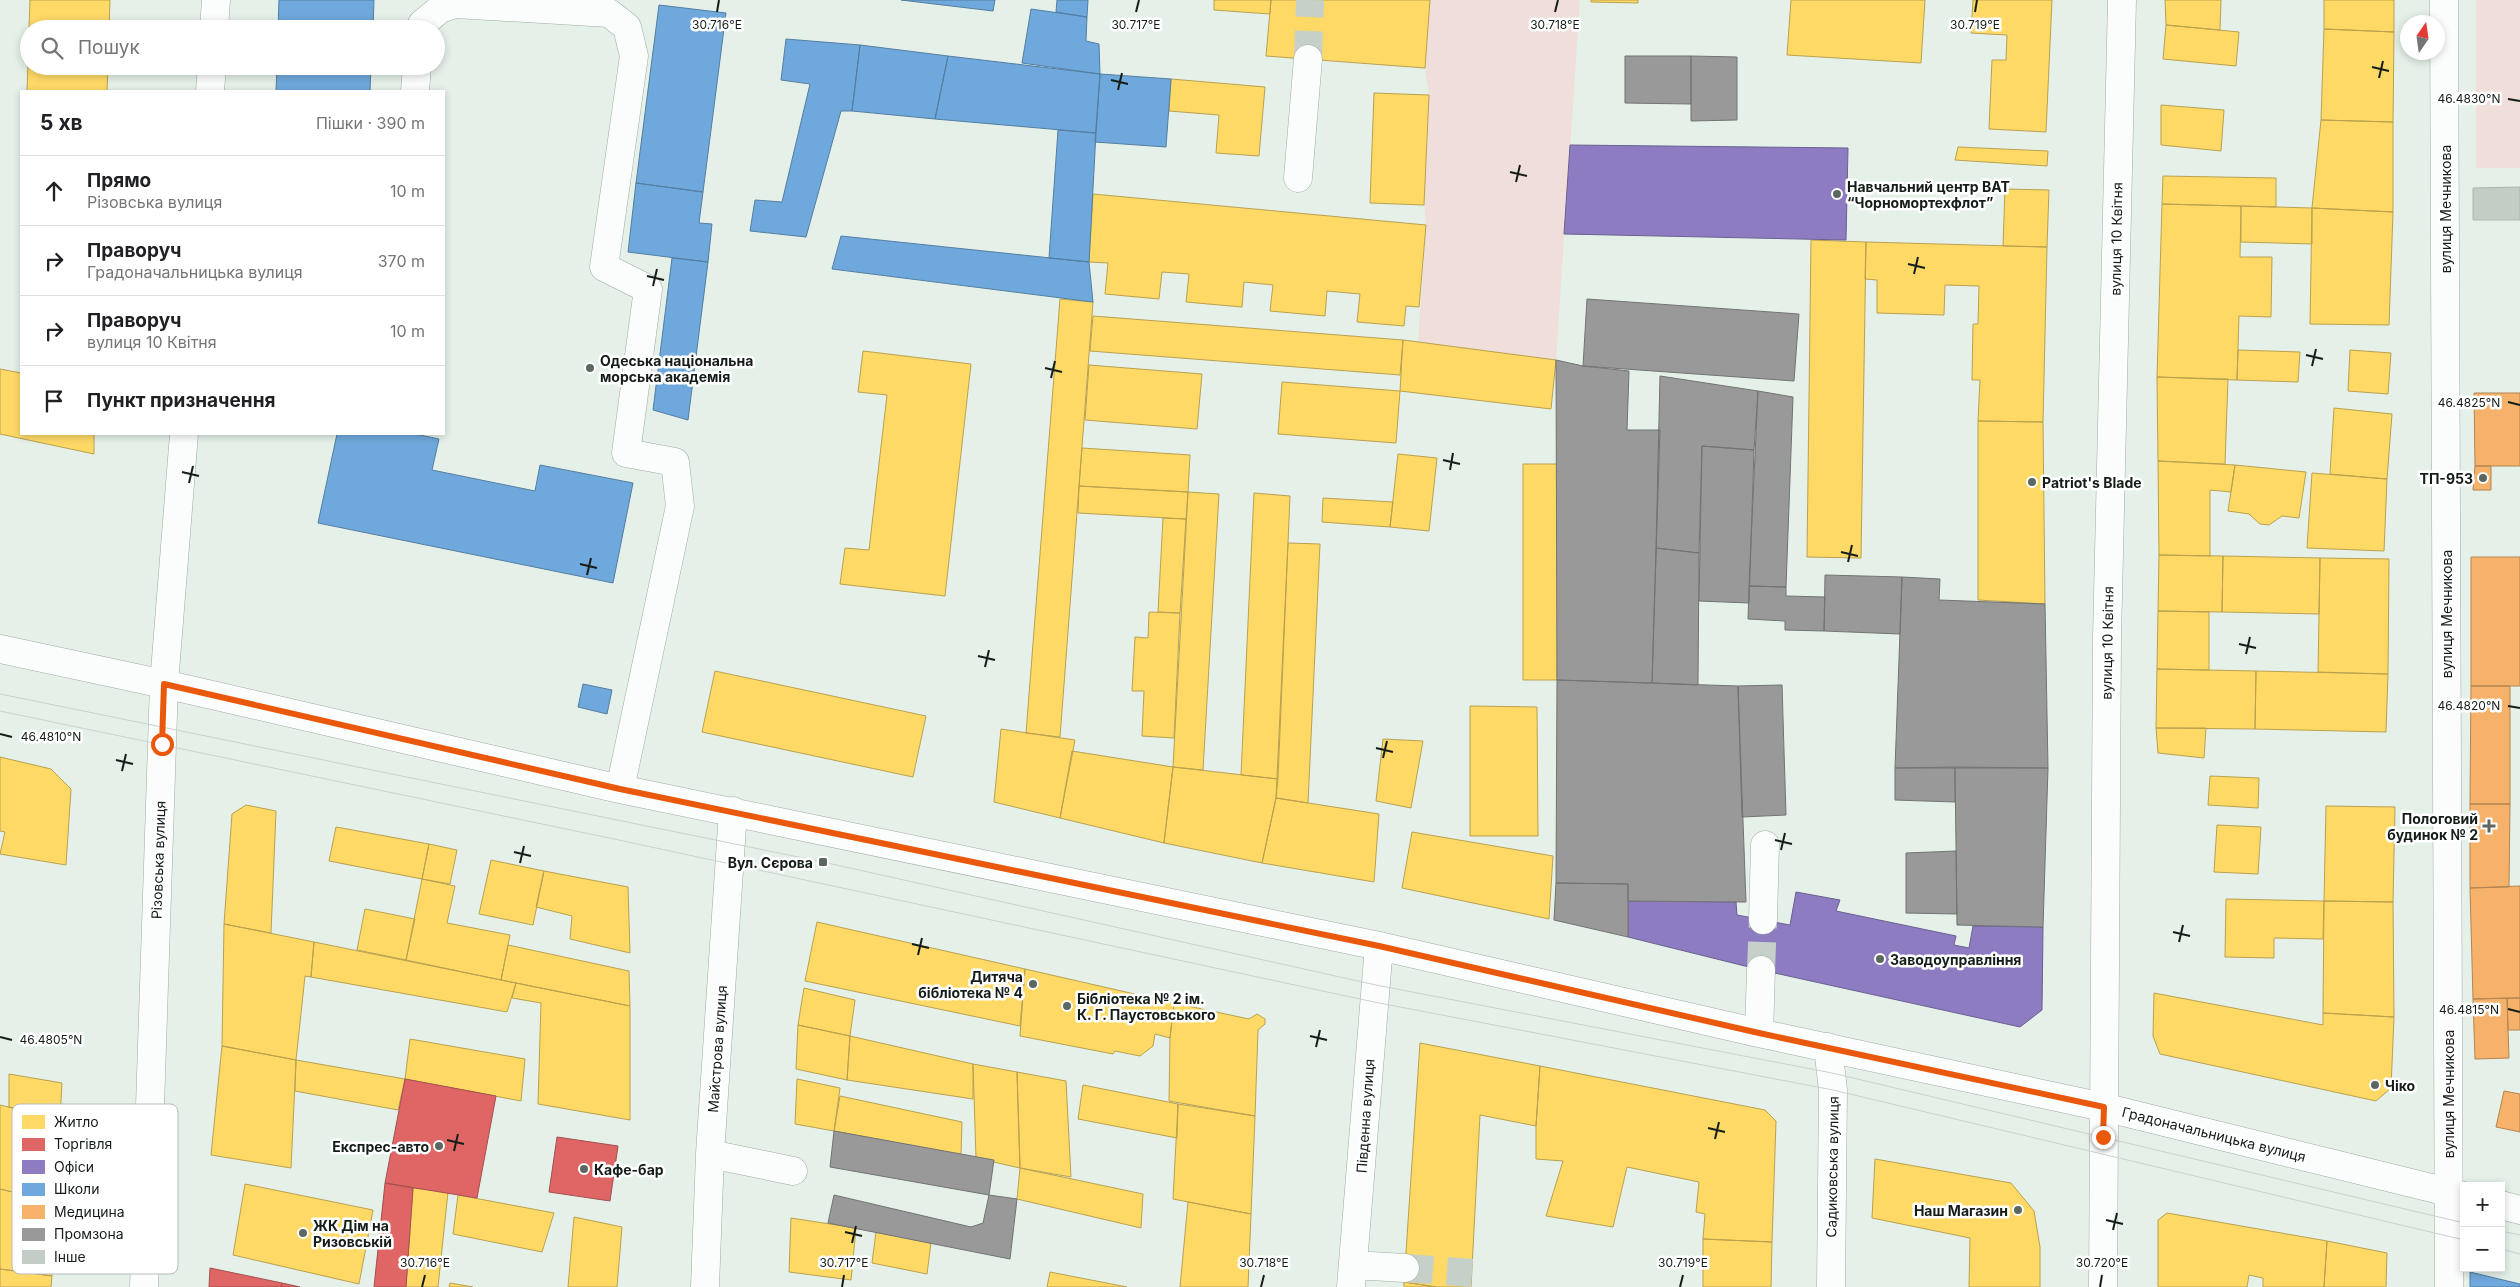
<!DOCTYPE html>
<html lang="uk">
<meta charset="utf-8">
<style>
:root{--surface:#fff;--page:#f2f2f2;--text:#202124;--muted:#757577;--line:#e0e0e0}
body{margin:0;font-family:Inter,sans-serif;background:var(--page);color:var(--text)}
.controls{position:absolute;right:15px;bottom:15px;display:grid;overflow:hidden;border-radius:0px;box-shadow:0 2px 8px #0003}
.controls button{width:45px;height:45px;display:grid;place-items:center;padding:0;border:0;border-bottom:1px solid var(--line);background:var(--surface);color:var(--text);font:25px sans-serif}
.compass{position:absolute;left:2400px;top:15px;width:45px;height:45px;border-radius:50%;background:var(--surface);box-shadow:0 2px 8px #0003;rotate:13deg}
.stop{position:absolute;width:15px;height:15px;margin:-11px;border:4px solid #ea580c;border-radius:50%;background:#fff}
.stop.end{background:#ea580c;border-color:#fff;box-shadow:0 1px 5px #0008}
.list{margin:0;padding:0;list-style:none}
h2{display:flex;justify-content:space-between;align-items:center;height:65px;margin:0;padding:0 20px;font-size:21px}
h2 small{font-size:16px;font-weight:400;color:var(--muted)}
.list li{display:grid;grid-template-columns:32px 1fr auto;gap:15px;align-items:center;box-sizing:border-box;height:70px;padding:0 20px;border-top:1px solid var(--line)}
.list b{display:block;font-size:19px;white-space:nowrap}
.list p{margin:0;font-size:16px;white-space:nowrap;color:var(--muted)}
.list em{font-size:16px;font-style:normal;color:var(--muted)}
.icon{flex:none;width:28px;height:28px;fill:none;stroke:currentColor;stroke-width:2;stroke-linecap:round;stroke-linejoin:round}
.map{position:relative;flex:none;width:2520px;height:1287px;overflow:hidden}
.search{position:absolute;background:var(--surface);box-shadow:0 2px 8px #0003;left:20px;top:20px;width:425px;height:55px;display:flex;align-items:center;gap:12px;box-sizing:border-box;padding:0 18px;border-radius:28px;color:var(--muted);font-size:19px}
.panel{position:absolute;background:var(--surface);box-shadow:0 2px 8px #0003;left:20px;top:90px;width:425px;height:345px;border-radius:0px}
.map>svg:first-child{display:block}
.green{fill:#f0deda}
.homes{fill:#ffd966;stroke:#b9a14f}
.shops{fill:#e06666;stroke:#a3504f}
.offices{fill:#8e7cc3;stroke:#6a6090}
.schools{fill:#6fa8dc;stroke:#547ea1}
.health{fill:#f6b26b;stroke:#b28552}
.industry{fill:#999;stroke:#717472}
.building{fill:#c2cdc6;stroke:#abb6af}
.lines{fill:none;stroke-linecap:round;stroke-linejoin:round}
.minor-tunnel{stroke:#c5d0c9;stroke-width:28;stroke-dasharray:28 14;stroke-linecap:butt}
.minor-casing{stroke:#a1aba4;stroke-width:29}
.minor{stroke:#fbfdfc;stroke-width:28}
.tram{stroke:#cdd1ce;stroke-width:1}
.route{stroke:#ea580c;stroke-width:6}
.ticks{fill:none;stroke:#151d18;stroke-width:2}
.poi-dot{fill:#5d6761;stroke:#fff;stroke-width:2}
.labels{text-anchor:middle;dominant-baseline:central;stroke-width:5;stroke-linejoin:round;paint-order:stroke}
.poi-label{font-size:14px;font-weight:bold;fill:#151d18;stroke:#fff;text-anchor:start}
.street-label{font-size:14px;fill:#151d18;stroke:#fff}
.key{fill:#fff;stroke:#b9bbba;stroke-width:1}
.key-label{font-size:14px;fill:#151d18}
.ticks-label{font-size:12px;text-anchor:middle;fill:#151d18;stroke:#fff;stroke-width:5;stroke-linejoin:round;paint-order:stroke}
</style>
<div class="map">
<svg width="2520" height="1287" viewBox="0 0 2520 1287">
<rect width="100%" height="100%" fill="#e4f0e8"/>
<path class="green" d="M1430,0H1580L1556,360L1418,343L1426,225L1424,205L1429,95L1425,68Z
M2476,0H2520V168H2476Z"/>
<path class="homes" d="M30,0H110L109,29H29Z
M1214,0H1271L1270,14L1214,10Z
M1271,0H1430L1425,68L1266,56Z
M1591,0H1638V3L1591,2Z
M1791,0H1925L1921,63L1787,55Z
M1973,0H2052L2046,132L1989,129L1992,60H2006L2007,35L1971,33Z
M2165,0H2221L2220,30L2166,25Z
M2324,0H2394V32L2324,29Z
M2166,25L2239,32L2236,66L2163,59Z
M2324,29L2394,32L2393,122L2321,120Z
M29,37V66H108L107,91H27Z
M1171,79L1265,87L1259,156L1216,153L1219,115L1169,111Z
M1374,93L1429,95L1424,205L1370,203Z
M2161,105L2224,110L2221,151L2161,145Z
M2321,120L2393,122V212L2312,208Z
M1958,147L2048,151L2047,166L1955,160Z
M2163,176L2276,178V207L2162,204Z
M2005,189L2049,190L2047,247L2003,246Z
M1093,194L1426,225L1419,307L1406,306L1404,326L1357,322L1360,294L1327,291L1325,316L1270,311L1273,285L1244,282L1242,307L1186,302L1189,274L1162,272L1159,299L1105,294L1108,263L1089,262Z
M2162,204L2241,206L2240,257H2272L2271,317L2239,316L2237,380L2157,377Z
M2241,206L2312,208V244L2241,242Z
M2312,208L2393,212L2389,325L2310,324Z
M1811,240L1866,242L1861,558L1807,557Z
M1866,242L2047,247L2043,422L1978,421L1980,380H1972L1973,324H1978L1979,286L1945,285L1944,315L1877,313V280L1865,279Z
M1060,299L1093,302L1060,737L1026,733Z
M1093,316L1403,340L1400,375L1090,351Z
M1403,340L1556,360L1551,409L1400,391Z
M2238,350L2300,352L2298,382L2237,380Z
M2350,350L2391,353L2388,394L2348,391Z
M863,351L971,364L945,596L840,584L845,548L869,550L887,395L858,392Z
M1089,365L1202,374L1197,429L1085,420Z
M0,369L21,373V434H94V454L0,434Z
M2157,377L2228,379L2225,464L2158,461Z
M1282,382L1400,391L1396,443L1278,434Z
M2334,408L2392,414L2387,479L2330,474Z
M1978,421L2043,422L2045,604L1978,600Z
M1082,448L1190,455L1188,492L1079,486Z
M1398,454L1437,458L1429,531L1390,527Z
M2158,461L2235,465L2231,492L2210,490V556L2159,555Z
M1523,464H1558L1557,680H1523Z
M2235,465L2306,472L2299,518L2282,516L2269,525L2260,524L2249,514L2228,511Z
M2312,473L2387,479L2384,551L2307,548Z
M1079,486L1188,492L1186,519L1078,513Z
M1188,492L1219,494L1203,770L1173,767Z
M1254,493L1290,496L1278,779L1241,775Z
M1323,498L1393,502L1390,527L1322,522Z
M1163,518L1186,519L1180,613L1158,612Z
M1288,543L1320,544L1308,803L1276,798Z
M2159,555L2223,556L2222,612L2158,611Z
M2223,556L2320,558L2319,614L2222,612Z
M2320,558L2389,559L2388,674L2318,672Z
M2158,611L2209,612V670L2157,669Z
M1149,612L1180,613L1174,738L1142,736L1144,691H1132L1135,637L1148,638Z
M2157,669L2256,671L2255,729L2156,728Z
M715,671L926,716L913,777L702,732Z
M2256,671L2388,674L2386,732L2255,729Z
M1470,706L1537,707L1538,836H1470Z
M2156,728H2206L2204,758L2158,753Z
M1001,729L1075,740L1060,818L994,802Z
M1383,739L1423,741L1411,808L1376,801Z
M1072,751L1173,767L1164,843L1060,818Z
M0,757L51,769L71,789L66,865L0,854L5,832L0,831Z
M1173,767L1278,779L1276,798L1262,863L1164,843Z
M2210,776L2259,778L2258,808L2208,805Z
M1276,798L1379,814L1374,882L1262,863Z
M246,805L276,811L271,933L224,924L232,814Z
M2326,806L2395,807L2393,902L2324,901Z
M2217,825L2261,827L2258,874L2214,872Z
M336,827L429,844L422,879L329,861Z
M1412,832L1553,856L1549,919L1402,888Z
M429,844L457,850L450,884L422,879Z
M491,860L544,871L533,925L479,914Z
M544,871L628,887L630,953L570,939L572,916L536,907Z
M422,879L455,886L447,923L510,935L501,980L406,960Z
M2226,899L2324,901L2323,939L2274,938V958L2225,957Z
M2324,901L2393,902L2394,1017L2323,1013Z
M365,909L415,919L406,960L357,950Z
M817,922L1025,969L1020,1026L805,981Z
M224,924L314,942L311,977L305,976L296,1060L222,1046Z
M314,942L501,980L516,983L507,1012L311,977Z
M508,945L629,971L630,1006L501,980Z
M1025,969L1174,1003L1170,1038L1155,1034L1153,1046L1140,1056L1115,1051L1113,1054L1020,1036Z
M516,983L630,1006V1120L538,1104L541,1003L512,998Z
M804,988L855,1000L850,1036L798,1025Z
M2154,993L2323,1025V1013L2394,1017L2391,1088L2376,1101L2160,1054L2153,1036Z
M1174,1003L1249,1019L1257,1014L1265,1019V1024L1258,1030L1255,1116L1169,1101L1170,1038Z
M798,1025L850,1036L847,1080L796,1069Z
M850,1036L973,1064V1099L847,1080Z
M410,1039L525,1059L521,1101L405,1079Z
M1420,1043L1540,1066L1536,1126L1480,1115L1471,1287H1436L1404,1282Z
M222,1046L296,1060L291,1168L211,1155Z
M296,1060L405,1079L398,1110L295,1091Z
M973,1064L1017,1072L1020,1168L976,1158Z
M1540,1066L1765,1110L1776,1121L1772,1242L1703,1239L1705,1214L1696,1212L1699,1182L1627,1167L1613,1227L1546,1216L1563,1161L1536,1159V1126Z
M1017,1072L1066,1081L1071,1177L1020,1168Z
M9,1074L62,1083L60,1119L9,1107Z
M797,1079L840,1088L834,1131L795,1124Z
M1083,1085L1178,1104L1177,1138L1078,1119Z
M840,1096L962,1122L961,1155L834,1131Z
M1178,1104L1255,1116L1251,1214L1173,1199Z
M0,1105L60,1119L54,1202L0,1189Z
M1875,1159L2011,1183L2034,1211L2040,1247V1287H1969L1970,1238L1872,1218Z
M1020,1168L1143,1194L1141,1228L1017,1199Z
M245,1184L373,1210L359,1284L233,1255Z
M413,1188L448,1192L438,1287H406Z
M0,1189L54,1202L52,1276L0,1269Z
M458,1195L554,1213L542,1252L453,1234Z
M1188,1202L1251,1214L1248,1287H1180Z
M2167,1213L2327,1241L2324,1287H2263V1278L2249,1275L2247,1287H2158V1220Z
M574,1217L622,1227L617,1287H568Z
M791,1218L856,1228L851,1280L789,1272Z
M876,1232L931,1243L927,1274L872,1263Z
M1703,1239L1772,1242L1771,1287H1703Z
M2327,1241L2387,1253L2386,1287H2324Z
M0,1269L52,1276L51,1287H0Z
M1050,1272L1127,1287H1047Z
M1404,1282L1436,1287H1404Z
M450,1283L473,1287H449Z"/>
<path class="shops" d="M405,1079L496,1096L477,1198L385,1183Z
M557,1137L618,1146L610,1201L549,1192Z
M385,1183L413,1188L406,1287H374Z
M210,1268L282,1283L281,1287H209Z
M282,1283L300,1287H281Z"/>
<path class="offices" d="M1570,145L1848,148L1846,240L1564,234Z
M1796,892L1840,900L1836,911L1956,936L1954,945L1969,948L1973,926L2043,927L2042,1010L2020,1027L1761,970L1628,937V901L1736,902L1737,915L1790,925Z"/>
<path class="schools" d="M279,0H374L373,29H278Z
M901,0H995L993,11Z
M1057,0H1088L1087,17L1056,12Z
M659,5L726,13L703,192L636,183Z
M1031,9L1087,17L1086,41L1099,44L1100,74L1022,63Z
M786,39L860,45L852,111H841L806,237L750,231L755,200L782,202L810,84L781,80Z
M860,45L948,56L935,119L852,111Z
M948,56L1100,74L1096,133L935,119Z
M277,66H371L370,91H276Z
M1100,74L1171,79L1166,147L1095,142Z
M1058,130L1096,133L1089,262L1049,258Z
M636,183L703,192L699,223L712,224L708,262L628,252Z
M841,236L1089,262L1093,302L832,269Z
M672,258L708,262L688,420L653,410Z
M337,434H415L439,439L432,470L535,491L540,465L633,483L613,583L318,523Z
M583,684L612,690L607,714L578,707Z
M2470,1272L2520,1284V1287H2470Z"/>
<path class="health" d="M2474,393H2520V466H2475Z
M2475,466H2491V490H2473Z
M2471,557H2520V686H2471Z
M2471,686H2510V804H2470Z
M2470,804H2510L2509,887L2470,888Z
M2520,886V998L2473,999L2470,888Z
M2507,998L2509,1058L2475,1059L2473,999Z
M2507,998H2520V1030H2508Z
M2504,1091L2520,1094V1132L2496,1127Z"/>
<path class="industry" d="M1625,56H1691V104L1625,103Z
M1691,56L1737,57V120L1691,121Z
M1587,299L1799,314L1794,381L1583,366Z
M1556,360L1583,366L1629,371L1627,430H1660L1652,683L1557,680Z
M1660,376L1758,391L1754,450L1702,446L1699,553L1656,548Z
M1758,391L1793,397L1786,587L1749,586Z
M1702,446L1754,450L1749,603L1699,601Z
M1656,548L1699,553L1698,685L1652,683Z
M1825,575L1902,577L1900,634L1824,631Z
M1902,577L1940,579L1939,600L2045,604L2048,768H1895Z
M1749,586L1786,587V596L1825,597L1824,631L1785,630V621L1748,619Z
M1557,680L1738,686L1746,902L1628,901V884L1556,883Z
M1782,685L1786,815L1742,817L1738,686Z
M1955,767V802L1895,800V768Z
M1955,767L2048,768L2043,927L1957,925Z
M1956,851L1957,914L1906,913V853Z
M1556,883L1628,884V937L1554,920Z
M834,1131L994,1160L989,1195L830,1167Z
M834,1195L971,1227L983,1223L989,1195L1017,1199L1010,1259L828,1223Z"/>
<path class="building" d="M2520,187V220H2473V188Z"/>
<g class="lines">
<path class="minor-tunnel" d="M1308,59L1310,0
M1761,970L1763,920
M1405,1268L1472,1273"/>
<defs>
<path id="minor" d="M2444,0L2449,1287
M214,29L216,0
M421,29L422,24L440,9L455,4L609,13L627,27L634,56L604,267L648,289L626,453L675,462L680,506L620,789
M210,91L212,66
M415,91L417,66
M1298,178L1308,59
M0,649L164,684L620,789L1379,946L1759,1033L2103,1107L2464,1196
M1763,920L1765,845
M1759,1033L1761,970
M1828,1047L1833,1090L1831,1287
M710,1154L793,1171
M2501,1205L2520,1210
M1353,1265L1405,1268
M144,1287L164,684L184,434
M705,1287L710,1154L733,811
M1351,1287L1379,946
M2103,1287L2107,638L2122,0"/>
</defs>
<use href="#minor" class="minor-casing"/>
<use href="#minor" class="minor"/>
<path class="tram" d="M0,694L823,862L1376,985L1832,1073L2464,1223
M0,711L614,839L1374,1002L1833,1090L2464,1240
M2501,1231L2520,1235
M2501,1249L2520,1254"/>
</g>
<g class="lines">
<path class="route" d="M162,744L164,684L620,789L1379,946L1759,1033L2104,1107L2103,1137"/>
</g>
<path class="ticks" d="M717,12L719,0M1136,12L1139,0M1555,12L1558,0M1975,12L1977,0M2372,67L2389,71M2379,78L2383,61M1111,80L1128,84M1118,90L1122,73M2508,99L2520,101M1510,172L1527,176M1516,182L1520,165M1908,264L1925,268M1914,274L1918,257M647,276L664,280M653,286L657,269M2306,355L2323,359M2312,366L2316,349M1045,368L1062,372M1051,378L1055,361M2508,402L2520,405M1443,460L1460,464M1450,470L1453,453M182,472L199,476M189,483L193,466M1841,552L1858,556M1848,562L1852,545M580,564L597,568M587,575L591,558M2239,644L2256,648M2246,654L2250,637M978,656L995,660M985,667L989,650M2508,706L2520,708M0,734L12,737M1376,748L1393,752M1383,758L1387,741M116,760L133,764M122,771L126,754M1775,840L1792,844M1781,850L1785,833M514,852L531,856M520,863L524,846M2173,932L2190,936M2179,942L2183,925M912,944L929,948M918,955L922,938M2508,1009L2520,1012M1310,1036L1327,1040M0,1037L12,1040M1316,1047L1320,1030M1708,1128L1725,1132M1715,1139L1719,1122M447,1140L464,1144M454,1151L458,1134M2106,1220L2123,1224M2113,1230L2117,1213M845,1232L862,1236M852,1243L856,1226M422,1287L425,1275M842,1287L844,1275M1261,1287L1264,1275M1680,1287L1683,1275M2100,1287L2102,1275"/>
<g class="poi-dot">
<circle cx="1837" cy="194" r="5"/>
<circle cx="590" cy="368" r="5"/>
<circle cx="2483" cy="478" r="5"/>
<circle cx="2032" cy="482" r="5"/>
<path d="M2486.5 818.5h5v5h5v5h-5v5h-5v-5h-5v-5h5z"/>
<rect x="818" y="857" width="10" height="10" rx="2.5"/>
<circle cx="1880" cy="959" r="5"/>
<circle cx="1033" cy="984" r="5"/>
<circle cx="1067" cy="1006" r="5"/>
<circle cx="2375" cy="1085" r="5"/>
<circle cx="439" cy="1146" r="5"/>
<circle cx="584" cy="1169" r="5"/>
<circle cx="2018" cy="1210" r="5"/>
<circle cx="303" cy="1233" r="5"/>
</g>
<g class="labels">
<g class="poi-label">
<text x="1847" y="186">Навчальний центр ВАТ<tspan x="1847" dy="16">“Чорномортехфлот”</tspan></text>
<text x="600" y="360">Одеська національна<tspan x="600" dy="16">морська академія</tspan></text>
<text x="2473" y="478" text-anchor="end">ТП-953</text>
<text x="2042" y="482">Patriot's Blade</text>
<text x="2478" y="818" text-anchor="end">Пологовий<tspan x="2478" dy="16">будинок № 2</tspan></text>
<text x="813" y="862" text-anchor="end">Вул. Сєрова</text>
<text x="1890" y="959">Заводоуправління</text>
<text x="1023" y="976" text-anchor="end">Дитяча<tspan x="1023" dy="16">бібліотека № 4</tspan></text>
<text x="1077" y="998">Бібліотека № 2 ім.<tspan x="1077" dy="16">К. Г. Паустовського</tspan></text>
<text x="2385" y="1085">Чіко</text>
<text x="429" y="1146" text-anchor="end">Експрес-авто</text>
<text x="594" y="1169">Кафе-бар</text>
<text x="2008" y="1210" text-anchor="end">Наш Магазин</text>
<text x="313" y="1225">ЖК Дім на<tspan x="313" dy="16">Ризовській</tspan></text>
</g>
<g class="street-label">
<text transform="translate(2445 209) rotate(-90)">вулиця Мечникова</text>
<text transform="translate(2116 239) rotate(-89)">вулиця 10 Квітня</text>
<text transform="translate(2446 614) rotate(-90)">вулиця Мечникова</text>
<text transform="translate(2107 643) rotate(-89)">вулиця 10 Квітня</text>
<text transform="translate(158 860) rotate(-88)">Різовська вулиця</text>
<text transform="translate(717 1049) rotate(-86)">Майстрова вулиця</text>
<text transform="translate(2448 1094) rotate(-90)">вулиця Мечникова</text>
<text transform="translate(1365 1116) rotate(-86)">Південна вулиця</text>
<text transform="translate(2214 1134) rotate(14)">Градоначальницька вулиця</text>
<text transform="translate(1832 1167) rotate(-89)">Садиковська вулиця</text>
</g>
</g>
<rect x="12" y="1104" width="166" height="170" rx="8" class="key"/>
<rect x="22" y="1115" width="23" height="14" fill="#ffd966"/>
<rect x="22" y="1138" width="23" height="13" fill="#e06666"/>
<rect x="22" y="1160" width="23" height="14" fill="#8e7cc3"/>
<rect x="22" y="1183" width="23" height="13" fill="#6fa8dc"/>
<rect x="22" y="1205" width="23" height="14" fill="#f6b26b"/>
<rect x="22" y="1228" width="23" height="13" fill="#999"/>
<rect x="22" y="1250" width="23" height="14" fill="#c2cdc6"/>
<g class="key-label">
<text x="54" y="1127">Житло</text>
<text x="54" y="1149">Торгівля</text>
<text x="54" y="1172">Офіси</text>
<text x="54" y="1194">Школи</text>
<text x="54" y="1217">Медицина</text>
<text x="54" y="1239">Промзона</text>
<text x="54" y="1262">Інше</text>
</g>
<g class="ticks-label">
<text x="717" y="29">30.716°E</text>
<text x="1136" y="29">30.717°E</text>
<text x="1555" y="29">30.718°E</text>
<text x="1975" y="29">30.719°E</text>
<text x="2469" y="103">46.4830°N</text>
<text x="2469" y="407">46.4825°N</text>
<text x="2469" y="710">46.4820°N</text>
<text x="51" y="741">46.4810°N</text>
<text x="2469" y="1014">46.4815°N</text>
<text x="51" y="1044">46.4805°N</text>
<text x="425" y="1267">30.716°E</text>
<text x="844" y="1267">30.717°E</text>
<text x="1264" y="1267">30.718°E</text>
<text x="1683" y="1267">30.719°E</text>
<text x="2102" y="1267">30.720°E</text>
</g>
</svg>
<div class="controls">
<button>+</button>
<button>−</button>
</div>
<svg class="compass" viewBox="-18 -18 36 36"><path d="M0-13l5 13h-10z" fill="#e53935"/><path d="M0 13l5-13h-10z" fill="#757577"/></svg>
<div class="stop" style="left:162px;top:744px"></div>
<div class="stop end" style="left:2103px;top:1137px"></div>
<div class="search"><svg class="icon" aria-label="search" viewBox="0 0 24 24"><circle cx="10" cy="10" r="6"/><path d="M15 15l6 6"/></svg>Пошук</div>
<section class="panel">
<h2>5 хв<small>Пішки · 390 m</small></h2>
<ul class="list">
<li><svg class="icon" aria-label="ahead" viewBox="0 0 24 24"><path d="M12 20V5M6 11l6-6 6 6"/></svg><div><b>Прямо</b><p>Різовська вулиця</p></div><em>10 m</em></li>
<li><svg class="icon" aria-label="right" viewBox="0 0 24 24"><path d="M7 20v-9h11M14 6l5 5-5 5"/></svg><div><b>Праворуч</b><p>Градоначальницька вулиця</p></div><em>370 m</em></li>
<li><svg class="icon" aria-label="right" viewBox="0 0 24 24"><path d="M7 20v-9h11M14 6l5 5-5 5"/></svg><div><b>Праворуч</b><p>вулиця 10 Квітня</p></div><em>10 m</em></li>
<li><svg class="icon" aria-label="arrive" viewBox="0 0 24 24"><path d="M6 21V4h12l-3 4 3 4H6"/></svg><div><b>Пункт призначення</b></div></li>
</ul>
</section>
</div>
